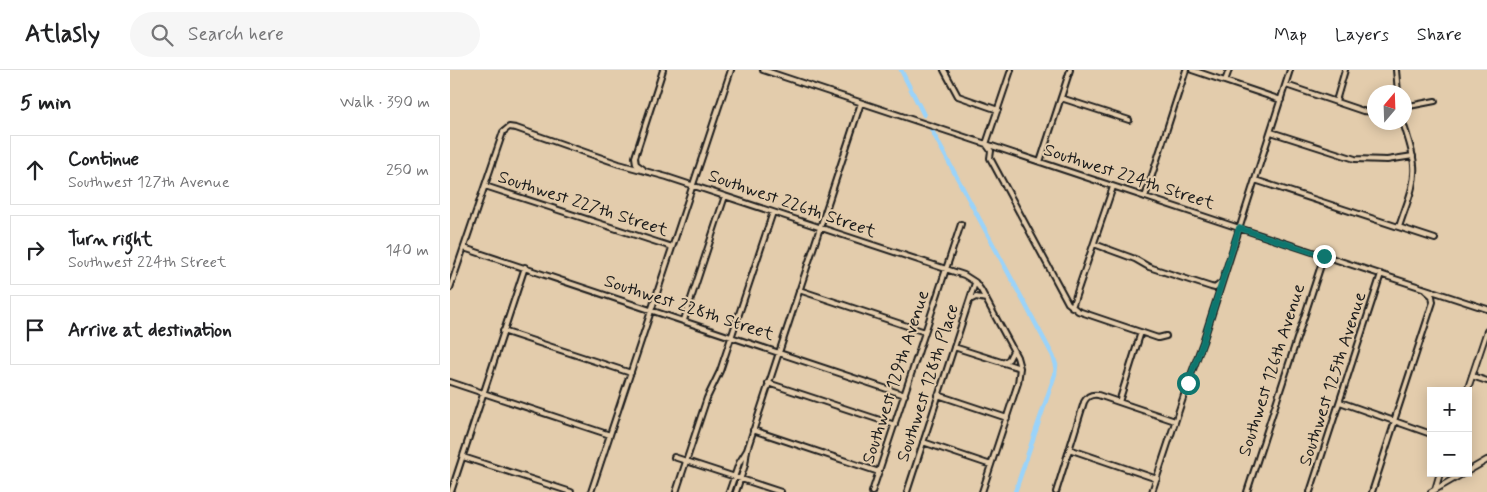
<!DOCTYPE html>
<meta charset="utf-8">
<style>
:root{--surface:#fff;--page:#f6f6f6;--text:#202124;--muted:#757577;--line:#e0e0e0}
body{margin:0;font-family:Mynerve,sans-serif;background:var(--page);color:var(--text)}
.controls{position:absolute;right:15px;bottom:15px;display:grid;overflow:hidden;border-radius:0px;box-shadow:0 2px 12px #0003}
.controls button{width:45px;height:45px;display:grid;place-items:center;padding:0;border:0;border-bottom:1px solid var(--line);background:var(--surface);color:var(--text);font:25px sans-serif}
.compass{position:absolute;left:917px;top:15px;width:45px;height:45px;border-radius:50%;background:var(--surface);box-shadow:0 2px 12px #0003;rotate:19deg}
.stop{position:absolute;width:15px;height:15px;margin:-11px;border:4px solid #0f766e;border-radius:50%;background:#fff}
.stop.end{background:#0f766e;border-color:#fff;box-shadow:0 1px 5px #0008}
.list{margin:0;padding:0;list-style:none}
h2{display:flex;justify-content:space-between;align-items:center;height:65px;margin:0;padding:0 20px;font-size:21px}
h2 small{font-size:16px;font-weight:400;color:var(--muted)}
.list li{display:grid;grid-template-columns:32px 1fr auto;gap:15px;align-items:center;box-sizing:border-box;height:70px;margin:0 10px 10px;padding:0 10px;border:1px solid var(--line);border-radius:0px}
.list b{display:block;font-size:19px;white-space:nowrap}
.list p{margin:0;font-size:16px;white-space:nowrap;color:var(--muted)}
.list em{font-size:16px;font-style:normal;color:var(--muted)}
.icon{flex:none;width:28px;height:28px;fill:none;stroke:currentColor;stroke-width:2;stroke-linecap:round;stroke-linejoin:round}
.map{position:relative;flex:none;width:1037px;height:422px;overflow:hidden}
header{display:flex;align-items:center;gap:30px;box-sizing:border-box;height:70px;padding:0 25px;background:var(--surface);border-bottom:1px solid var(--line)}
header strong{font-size:24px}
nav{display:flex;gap:28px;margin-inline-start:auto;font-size:18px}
.search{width:350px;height:45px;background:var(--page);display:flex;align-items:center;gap:12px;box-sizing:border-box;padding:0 18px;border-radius:28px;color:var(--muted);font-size:19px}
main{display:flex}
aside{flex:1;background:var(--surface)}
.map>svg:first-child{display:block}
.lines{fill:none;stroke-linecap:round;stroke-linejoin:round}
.canal{stroke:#9ad3fa;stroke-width:4.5}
.minor-casing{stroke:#1c1c1c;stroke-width:8}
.tertiary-casing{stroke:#1c1c1c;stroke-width:8}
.minor{stroke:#e3ccac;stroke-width:4}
.tertiary{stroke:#e3ccac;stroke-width:4.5}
.route{stroke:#0f766e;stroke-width:6}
.labels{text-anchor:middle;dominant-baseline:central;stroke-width:4;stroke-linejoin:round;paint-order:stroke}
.street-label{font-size:18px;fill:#1c1c1c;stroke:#e3ccac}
</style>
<header>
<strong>Atlasly</strong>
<div class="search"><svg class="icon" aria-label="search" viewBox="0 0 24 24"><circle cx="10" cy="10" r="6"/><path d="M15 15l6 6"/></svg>Search here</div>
<nav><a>Map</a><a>Layers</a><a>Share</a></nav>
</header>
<main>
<aside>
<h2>5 min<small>Walk · 390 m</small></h2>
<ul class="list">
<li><svg class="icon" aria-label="ahead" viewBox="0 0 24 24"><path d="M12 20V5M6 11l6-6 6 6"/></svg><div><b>Continue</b><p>Southwest 127th Avenue</p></div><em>250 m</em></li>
<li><svg class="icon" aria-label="right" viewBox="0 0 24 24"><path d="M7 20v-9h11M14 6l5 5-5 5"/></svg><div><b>Turn right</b><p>Southwest 224th Street</p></div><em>140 m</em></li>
<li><svg class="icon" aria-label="arrive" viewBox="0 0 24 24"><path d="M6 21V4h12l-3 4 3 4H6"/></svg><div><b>Arrive at destination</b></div></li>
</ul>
</aside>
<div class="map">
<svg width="1037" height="422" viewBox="0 0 1037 422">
<rect width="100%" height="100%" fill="#e3ccac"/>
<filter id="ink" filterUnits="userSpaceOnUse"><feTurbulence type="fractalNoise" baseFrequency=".02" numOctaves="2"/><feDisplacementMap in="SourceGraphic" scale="10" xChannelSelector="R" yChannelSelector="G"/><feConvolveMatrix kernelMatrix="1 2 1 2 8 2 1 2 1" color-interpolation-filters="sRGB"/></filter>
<g filter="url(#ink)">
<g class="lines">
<path class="canal" d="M451,0L474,45
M481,59L603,286L606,295L605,304L565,422"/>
<defs>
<path id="minor" d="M313,0L789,158L1037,239
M494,0L508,26L548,40
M561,0L536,74L541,81L540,88L618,233L628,241L708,268L716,266
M742,0L831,30
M946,0L948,22
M775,11L779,0
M836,15L913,41L924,42
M611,28L679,50
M886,31L895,0
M954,37L985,31
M821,62L905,89L937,90L963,86
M590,92L620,0
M193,99L186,94L185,87L213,0
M805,110L985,169
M35,116L222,177
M695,127L736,0
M949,157C955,137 966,116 964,95C963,81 957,66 953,52
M644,174L685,189L699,197L761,217L765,218L772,212
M14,178L455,325
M0,218L53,62L59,57L66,58L169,94L217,107L514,205L525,212L531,220L567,287L570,298L568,313L532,422
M349,220L475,262
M520,230L526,227L536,229
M622,237L663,117
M234,250L275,126
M53,261L181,303
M504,277L570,298
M553,293L559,289L563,281
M1022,306L1037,311
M0,312L160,365
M318,313L445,355
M488,325L557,348
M669,332L691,262
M890,332L981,364
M944,351L983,232L982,226L973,218
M303,360L429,402
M473,372L541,395
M619,379L707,409
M13,387L121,422
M224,387L331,422
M1,422L75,197
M141,422L281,0
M226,422L257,328L270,301L323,142
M279,422L289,393L297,380
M286,422L295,395L297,380L411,33
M422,422L511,154
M457,422L525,213
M606,422L634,332C637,326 641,324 648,325L725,351
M702,422L738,313L753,272L840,0
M797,422L874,186
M860,422L931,204
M922,422L945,351"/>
<path id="tertiary" d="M1017,321L1037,261
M1018,401L1037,390
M985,420L990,403
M981,422L1014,403"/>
</defs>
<use href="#minor" class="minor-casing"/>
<use href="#tertiary" class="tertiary-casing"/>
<use href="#minor" class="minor"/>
<use href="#tertiary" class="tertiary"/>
</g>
</g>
<g class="lines" filter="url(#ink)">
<path class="route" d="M738,313L753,272L789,158L874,186"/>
</g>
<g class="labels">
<g class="street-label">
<text transform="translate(679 107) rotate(18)">Southwest 224th Street</text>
<text transform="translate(133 134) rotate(18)">Southwest 227th Street</text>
<text transform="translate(342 134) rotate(19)">Southwest 226th Street</text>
<text transform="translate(239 238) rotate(18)">Southwest 228th Street</text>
<text transform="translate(822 300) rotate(-72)">Southwest 126th Avenue</text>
<text transform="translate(446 307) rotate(-72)">Southwest 129th Avenue</text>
<text transform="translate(883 309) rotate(-72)">Southwest 125th Avenue</text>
<text transform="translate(478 313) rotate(-72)">Southwest 128th Place</text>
</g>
</g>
</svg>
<div class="controls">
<button>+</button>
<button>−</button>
</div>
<svg class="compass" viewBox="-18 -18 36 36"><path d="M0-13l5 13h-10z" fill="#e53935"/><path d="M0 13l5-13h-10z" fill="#757577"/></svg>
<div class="stop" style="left:738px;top:313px"></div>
<div class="stop end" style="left:874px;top:186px"></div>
</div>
</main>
